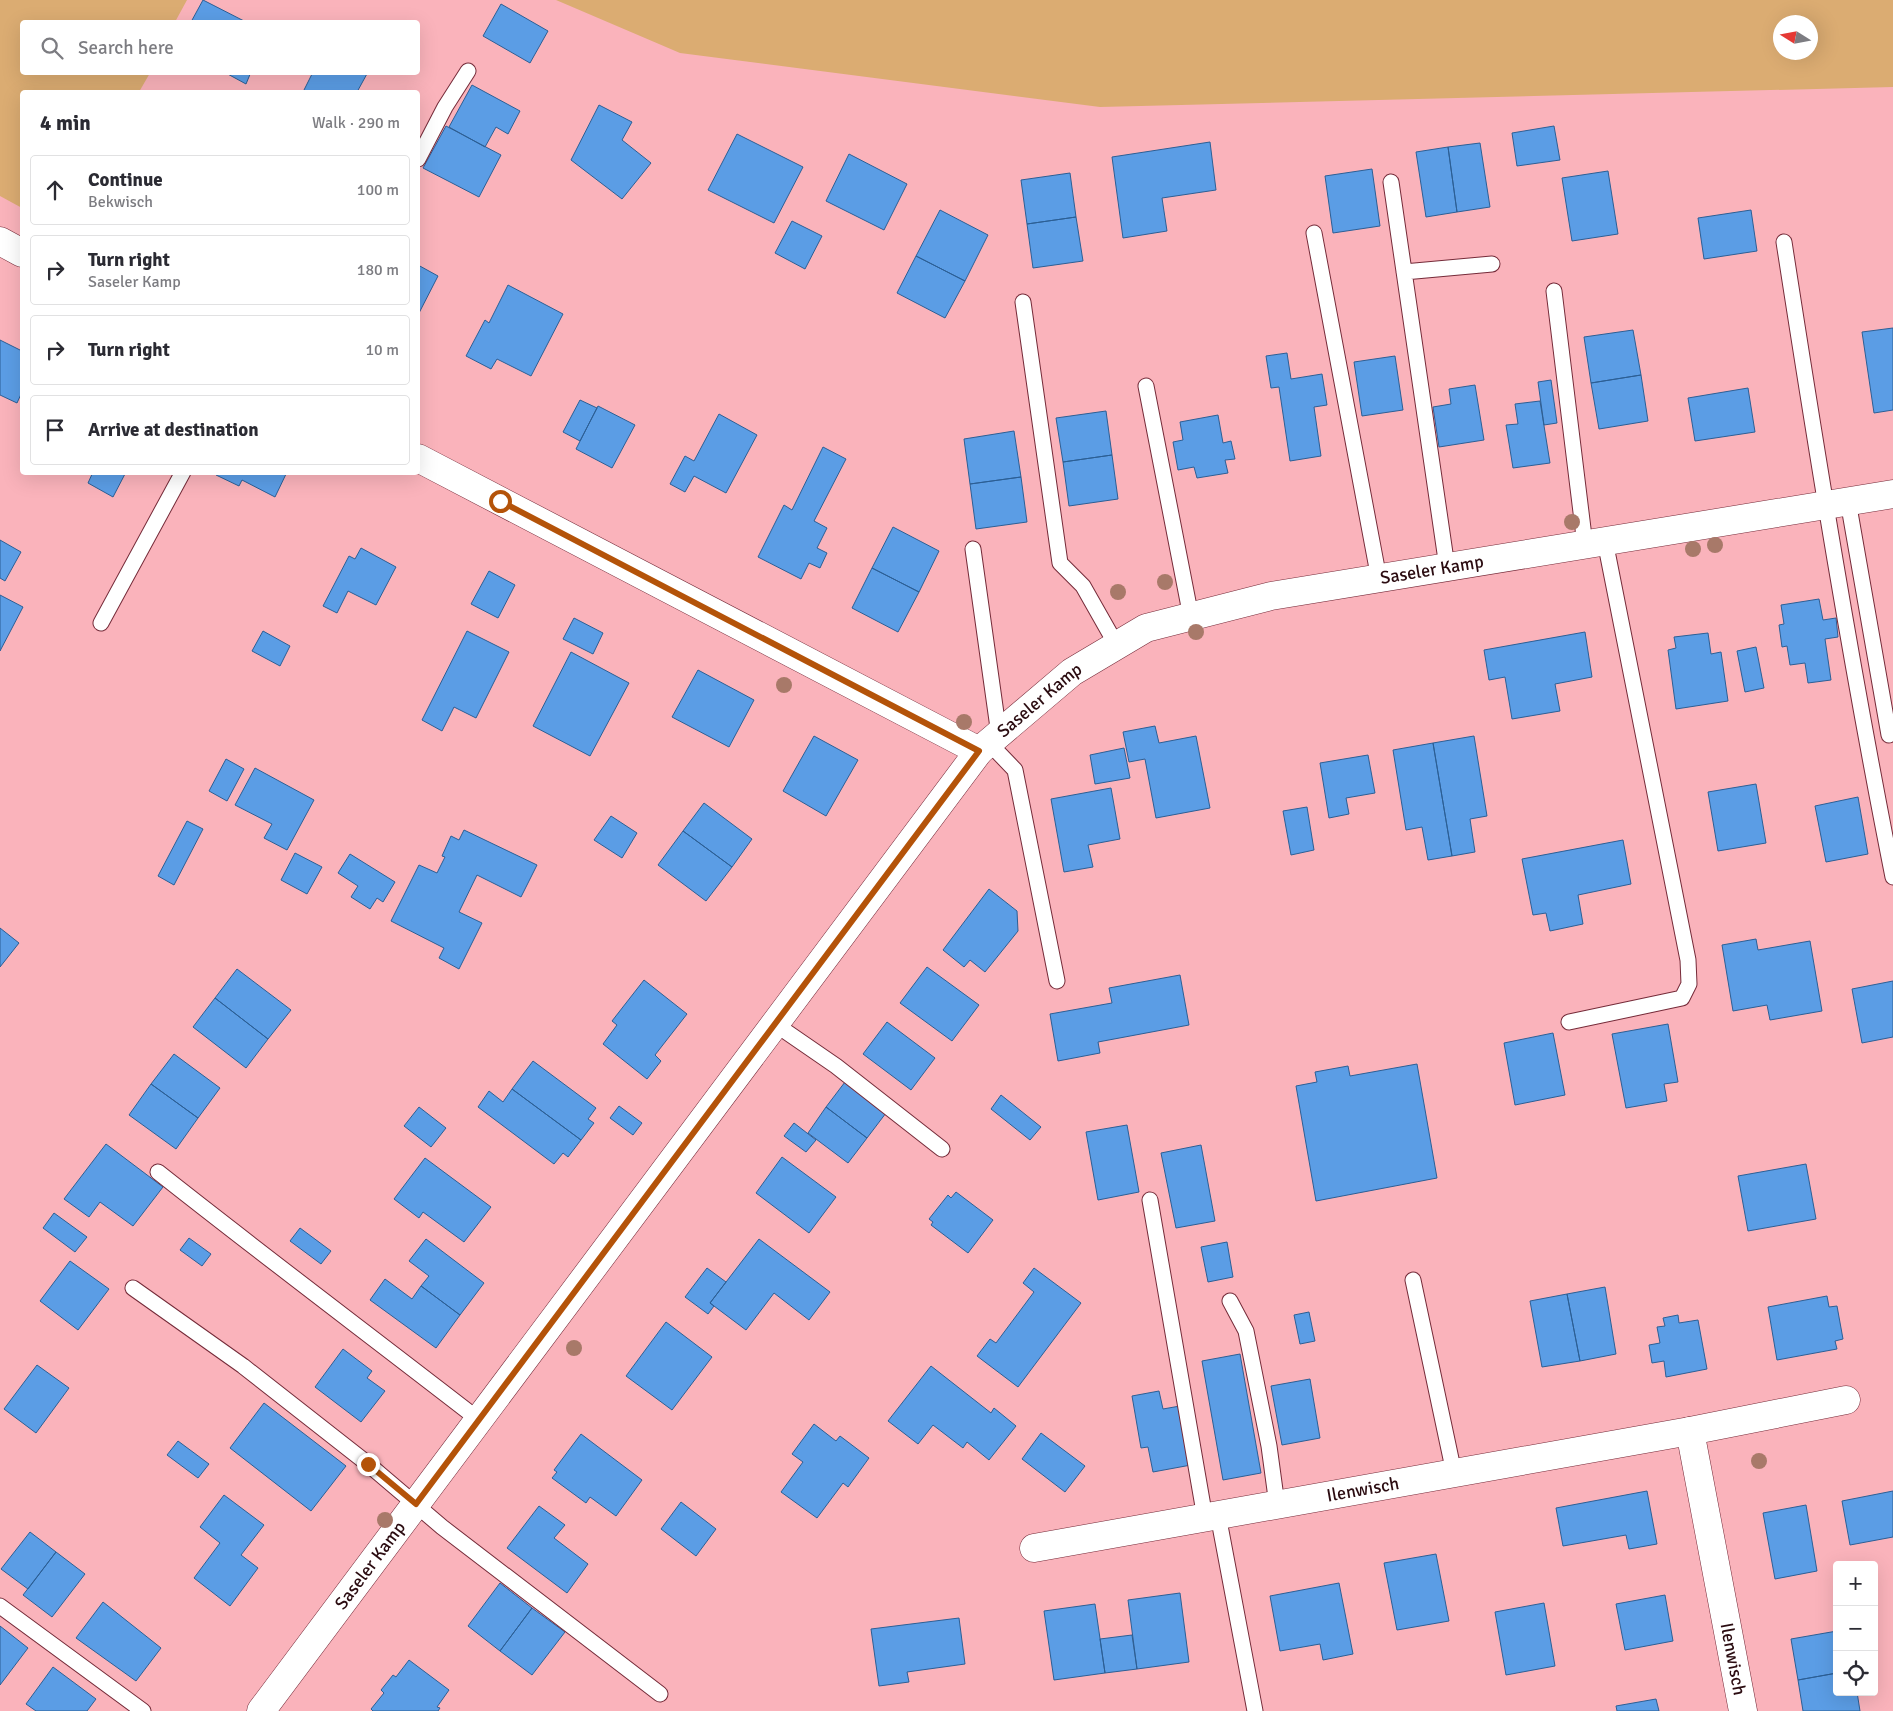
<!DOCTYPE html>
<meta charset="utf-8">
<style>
:root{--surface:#fff;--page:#f7f7f7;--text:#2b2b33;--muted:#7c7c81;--line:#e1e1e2}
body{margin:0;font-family:Signika,sans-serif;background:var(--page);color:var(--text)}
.controls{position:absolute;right:15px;bottom:15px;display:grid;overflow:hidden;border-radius:5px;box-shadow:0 5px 20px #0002}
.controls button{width:45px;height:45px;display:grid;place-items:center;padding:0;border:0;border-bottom:1px solid var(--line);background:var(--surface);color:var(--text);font:25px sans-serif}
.compass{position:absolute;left:1773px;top:15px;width:45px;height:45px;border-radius:50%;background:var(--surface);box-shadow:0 5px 20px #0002;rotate:281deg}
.stop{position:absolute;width:15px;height:15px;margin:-11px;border:4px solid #b45309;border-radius:50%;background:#fff}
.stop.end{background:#b45309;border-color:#fff;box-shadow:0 1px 5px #0008}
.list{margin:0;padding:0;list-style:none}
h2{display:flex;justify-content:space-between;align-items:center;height:65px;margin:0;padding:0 20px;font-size:21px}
h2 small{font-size:16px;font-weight:400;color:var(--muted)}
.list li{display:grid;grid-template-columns:32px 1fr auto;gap:15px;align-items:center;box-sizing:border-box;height:70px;margin:0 10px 10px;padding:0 10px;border:1px solid var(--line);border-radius:5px}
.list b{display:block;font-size:19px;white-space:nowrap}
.list p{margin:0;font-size:16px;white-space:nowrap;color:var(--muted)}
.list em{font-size:16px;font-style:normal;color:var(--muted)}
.icon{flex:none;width:28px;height:28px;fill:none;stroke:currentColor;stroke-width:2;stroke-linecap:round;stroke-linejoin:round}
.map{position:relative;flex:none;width:1893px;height:1711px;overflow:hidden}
.search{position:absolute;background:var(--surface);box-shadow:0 5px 20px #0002;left:20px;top:20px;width:400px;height:55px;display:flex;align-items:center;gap:12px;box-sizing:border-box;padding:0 18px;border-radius:5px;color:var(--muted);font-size:19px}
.panel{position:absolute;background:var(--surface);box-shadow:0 5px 20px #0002;left:20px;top:90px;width:400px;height:385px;border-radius:5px}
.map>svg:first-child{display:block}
.green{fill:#dbac72;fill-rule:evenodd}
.building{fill:#5b9de5;stroke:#2c5f95}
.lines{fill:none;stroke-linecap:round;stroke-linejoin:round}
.lane-casing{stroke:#752b39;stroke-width:17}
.street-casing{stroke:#752b39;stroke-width:29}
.lane{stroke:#fff;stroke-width:15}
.street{stroke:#fff;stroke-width:28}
.tree{fill:#a87969}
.route{stroke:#b45309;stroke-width:6}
.labels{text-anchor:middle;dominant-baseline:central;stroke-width:4;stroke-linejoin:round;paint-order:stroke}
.street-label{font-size:18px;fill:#2b0c11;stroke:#fcc6cb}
</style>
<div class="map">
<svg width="1893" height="1711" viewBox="0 0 1893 1711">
<rect width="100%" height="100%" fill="#fab3bb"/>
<path class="green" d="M0,0H187L175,22H22V72L150,73L139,92H22V208L0,196Z
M556,0H1893V87L1100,107L680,53ZM1780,22H1810V52H1780Z"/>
<path class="building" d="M203,0L246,22H191Z
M501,4L548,31L530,63L483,36Z
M224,72H251L246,84Z
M313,72H368L357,92H303Z
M472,85L520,111L508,134L496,127L485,147L449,127Z
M599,105L632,122L622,140L651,163L622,199L571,160Z
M446,126L501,155L479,197L423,168Z
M1554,126L1560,160L1517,166L1512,133Z
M737,134L803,167L774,223L708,190Z
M1210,142L1216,190L1162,198L1167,231L1123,238L1112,157Z
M1480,143L1490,207L1457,212L1448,147Z
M1448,147L1457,212L1426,217L1416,152Z
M849,154L907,184L884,230L826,201Z
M1372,169L1380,226L1333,233L1325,176Z
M1608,171L1618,234L1572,241L1562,178Z
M1070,173L1076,217L1027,224L1021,180Z
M940,210L988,235L965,281L916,256Z
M1751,210L1757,251L1704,259L1698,218Z
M1076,217L1083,261L1033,268L1027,224Z
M792,221L822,236L805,269L775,253Z
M916,256L965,281L945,318L897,293Z
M418,265L438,276L418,315Z
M508,285L563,314L531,376L497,359L491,369L466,356L485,320L489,323Z
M1893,328V410L1874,413L1862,332Z
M1633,330L1641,375L1591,383L1584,337Z
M0,340L22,351V392L17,403L0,395Z
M1287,353L1291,379L1322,374L1327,405L1314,407L1321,456L1290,461L1279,387L1271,388L1266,356Z
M1395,356L1403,410L1362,416L1354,362Z
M1641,375L1648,421L1599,429L1591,383Z
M1551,380L1557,423L1544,425L1538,382Z
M1475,385L1484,440L1439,447L1433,407L1451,404L1449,389Z
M1748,388L1755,432L1695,441L1688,398Z
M580,400L597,408L580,441L563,432Z
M1540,401L1550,463L1513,468L1506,425L1518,424L1515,404Z
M598,406L635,425L612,468L576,449Z
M1106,411L1112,455L1063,462L1056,418Z
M719,414L757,435L726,493L694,476L685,492L670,484L685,456L694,461Z
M1218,415L1223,443L1231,441L1235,459L1225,460L1228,473L1197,478L1194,467L1178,470L1173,442L1183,440L1180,422Z
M1014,431L1021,477L970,484L964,439Z
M823,447L846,459L814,521L827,528L817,548L827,553L820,568L809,563L801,579L758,557L784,505L792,510Z
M1112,455L1118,499L1069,506L1063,462Z
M93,472H126L113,497L88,483Z
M217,472H287L275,497L242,480L239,486L216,475Z
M1021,477L1027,522L976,529L970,484Z
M893,527L939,551L919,592L872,568Z
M0,540L21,552L5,581L0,578Z
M361,548L396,567L376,605L348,591L337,613L323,606L349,556L355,559Z
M872,568L919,592L898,632L852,608Z
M489,571L515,585L498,618L471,604Z
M0,595L23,607L0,651Z
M1819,599L1823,620L1836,618L1838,637L1825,639L1831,680L1808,683L1805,663L1790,665L1787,646L1782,647L1779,625L1784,624L1781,605Z
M574,618L603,633L593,654L563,639Z
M263,631L290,646L280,666L252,651Z
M467,631L509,652L476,718L454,707L442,731L422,720Z
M1585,632L1592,677L1555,684L1560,711L1512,719L1505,677L1489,680L1484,650Z
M1708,633L1711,654L1721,652L1728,701L1676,709L1668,650L1676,648L1674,637Z
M1756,647L1764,688L1745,692L1737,651Z
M571,652L629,683L590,756L533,726Z
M698,670L754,700L729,747L672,717Z
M1155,726L1159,743L1196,736L1210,808L1156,818L1145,759L1129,762L1123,732Z
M814,736L858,760L826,816L783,791Z
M1474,736L1487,816L1470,819L1475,852L1452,856L1433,743Z
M1433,743L1452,856L1428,860L1422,827L1406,830L1393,750Z
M1124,748L1130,778L1095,784L1090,755Z
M1368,755L1375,793L1346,798L1349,814L1329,818L1320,763Z
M226,759L244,769L227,801L209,791Z
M255,768L314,800L287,850L264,838L272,824L235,805Z
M1756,784L1766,843L1718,851L1708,792Z
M1111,788L1120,839L1088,845L1093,867L1064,872L1051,799Z
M1858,797L1868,854L1826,862L1815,806Z
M704,803L752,839L732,867L683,831Z
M1307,807L1314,850L1291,855L1283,811Z
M611,816L637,833L622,858L594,840Z
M187,821L203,829L174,885L158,876Z
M464,830L537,865L521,897L477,875L459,912L482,923L459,969L439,958L444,948L391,921L419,865L437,873L445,857L442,856L451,836L459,840Z
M683,831L732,867L706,901L658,865Z
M1623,840L1631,884L1578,895L1583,924L1550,931L1546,913L1533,915L1522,859Z
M295,853L322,867L307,894L281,880Z
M350,854L395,882L383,902L377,898L370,909L351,897L358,886L338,873Z
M989,889L1017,911L1018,931L985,972L970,960L964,967L943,950Z
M0,928L19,943L0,967Z
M1756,939L1758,950L1810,941L1822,1011L1770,1020L1767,1005L1733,1011L1722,945Z
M927,967L979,1005L952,1041L900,1003Z
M237,969L291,1010L268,1039L215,998Z
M1180,975L1189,1025L1098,1042L1100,1053L1058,1061L1050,1014L1112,1003L1109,988Z
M644,980L687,1014L655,1055L661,1061L647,1079L603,1044L617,1025L612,1021Z
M1893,981V1037L1862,1043L1852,989Z
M215,998L268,1039L246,1068L193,1027Z
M887,1022L935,1058L911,1090L863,1054Z
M1668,1024L1678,1082L1664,1084L1667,1101L1626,1108L1612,1034Z
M1553,1033L1565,1095L1515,1105L1504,1043Z
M174,1054L220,1088L198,1118L151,1084Z
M533,1061L596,1108L588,1119L594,1123L581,1140L512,1089Z
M1417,1064L1437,1178L1316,1201L1296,1086L1317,1082L1315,1072L1348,1066L1350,1076Z
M845,1082L886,1113L867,1138L826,1107Z
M151,1084L198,1118L176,1149L129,1115Z
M512,1089L581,1140L568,1157L563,1153L554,1164L478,1107L489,1091L503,1102Z
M1001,1095L1041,1127L1030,1140L991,1109Z
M619,1106L642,1123L633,1135L610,1118Z
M419,1107L446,1128L431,1147L404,1126Z
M826,1107L867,1138L848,1163L808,1133Z
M794,1123L816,1140L806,1152L784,1136Z
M1127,1125L1139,1192L1098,1200L1086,1132Z
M106,1144L163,1187L133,1226L100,1202L89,1217L64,1199Z
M1201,1145L1215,1221L1176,1228L1161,1153Z
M782,1157L836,1197L809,1233L756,1193Z
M425,1158L491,1207L464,1242L423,1212L419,1218L394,1199Z
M1806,1164L1816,1219L1748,1231L1738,1176Z
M956,1192L993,1220L968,1253L931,1225L933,1222L929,1219L948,1195L951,1198Z
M54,1213L87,1237L75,1252L43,1228Z
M300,1228L331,1251L321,1264L290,1241Z
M189,1238L211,1254L202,1266L180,1250Z
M426,1239L484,1283L460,1315L421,1286L429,1276L409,1261Z
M759,1239L830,1292L809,1320L774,1293L746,1330L710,1303Z
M1227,1242L1233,1277L1208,1282L1201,1247Z
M70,1261L109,1289L78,1330L40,1301Z
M707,1268L726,1282L710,1303L714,1306L708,1314L685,1297Z
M1034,1268L1081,1303L1018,1387L977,1356L990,1339L996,1343L1034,1292L1023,1283Z
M385,1279L412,1299L421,1286L460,1315L436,1348L370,1300Z
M1605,1287L1616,1354L1580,1361L1567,1294Z
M1567,1294L1580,1361L1542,1367L1530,1301Z
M1827,1296L1829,1307L1837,1306L1843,1339L1835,1341L1837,1349L1777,1360L1768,1307Z
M1309,1312L1315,1341L1300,1344L1294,1315Z
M1678,1315L1679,1323L1698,1320L1707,1369L1666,1377L1664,1361L1652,1363L1649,1345L1660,1343L1657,1327L1665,1326L1663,1318Z
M666,1322L712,1357L672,1410L626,1376Z
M343,1349L372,1371L367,1378L385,1391L361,1422L315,1387Z
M1240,1354L1261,1473L1223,1480L1202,1361Z
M37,1365L69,1388L36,1433L4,1409Z
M931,1366L991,1413L994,1408L1016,1426L989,1460L967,1442L963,1448L933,1425L918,1444L888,1421Z
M1310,1379L1320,1438L1282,1445L1271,1386Z
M1159,1391L1163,1409L1180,1406L1191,1465L1153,1472L1148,1447L1141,1448L1132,1396Z
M264,1403L346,1466L311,1511L230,1448Z
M814,1424L836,1441L840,1436L869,1458L848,1487L843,1483L817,1518L781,1492L803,1462L792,1454Z
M1041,1433L1085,1466L1065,1492L1022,1459Z
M581,1434L642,1480L616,1516L590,1497L586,1503L552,1478L557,1472L554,1470Z
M178,1441L209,1464L198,1478L167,1455Z
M1647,1491L1657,1544L1629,1549L1626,1535L1563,1546L1556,1508Z
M1893,1491V1537L1850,1545L1842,1501Z
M224,1495L264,1525L241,1555L258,1568L230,1606L194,1578L220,1543L200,1527Z
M681,1502L716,1529L696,1556L661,1529Z
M1806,1505L1817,1571L1775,1579L1763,1513Z
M539,1506L565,1525L554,1538L588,1564L567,1593L507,1548Z
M30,1532L56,1552L28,1589L1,1569Z
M56,1552L85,1574L52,1617L23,1595Z
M1436,1554L1449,1621L1397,1630L1384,1563Z
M500,1583L532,1608L500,1651L468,1626Z
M1339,1583L1353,1654L1323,1660L1320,1644L1280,1651L1270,1596Z
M1180,1593L1189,1662L1137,1669L1128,1600Z
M1665,1595L1673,1641L1625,1650L1616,1604Z
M103,1602L161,1648L136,1681L76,1638Z
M1544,1603L1555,1666L1506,1675L1495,1612Z
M1095,1604L1105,1673L1054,1680L1044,1611Z
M532,1608L565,1632L532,1675L500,1651Z
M959,1618L965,1664L907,1672L909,1682L879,1686L871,1629Z
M0,1626L28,1648L0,1685Z
M1837,1631V1673L1798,1680L1791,1639Z
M1132,1635L1137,1669L1105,1673L1100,1639Z
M409,1660L449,1690L437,1707L440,1708L438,1711H373L371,1709L384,1693L381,1690L393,1675L396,1677Z
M53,1667L96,1699L87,1711H36L26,1704Z
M1837,1673V1692H1857L1860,1711H1803L1798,1680Z
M1656,1699L1659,1711H1617L1616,1706Z"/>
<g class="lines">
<defs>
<path id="lane" d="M418,159L445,107L468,71
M1391,182L1447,567
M1314,233L1379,579
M1784,242C1817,455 1851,666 1893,877
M1404,272L1492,264
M1554,291L1585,545
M1023,302L1060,563L1083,586L1117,646
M1146,386L1191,617
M1848,501L1889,735
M973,549L999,735
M101,623L183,472
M989,743L1015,770L1057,981
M1569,1022L1682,998L1689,984L1688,960L1605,541
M775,1024L836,1066L942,1149
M158,1172C264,1256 372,1337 479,1420
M1150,1200L1205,1518
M1413,1280L1454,1473
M133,1288L243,1366L368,1464L442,1527L660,1694
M1230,1301L1246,1331L1269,1446L1277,1505
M1218,1515L1255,1711
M0,1606L143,1711"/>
<g id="street">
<path d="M0,241L22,253"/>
<path d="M418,458L979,751"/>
<path id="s1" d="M1690,1431L1743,1711"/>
<path id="s2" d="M1034,1548L1690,1431L1846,1400"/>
<path id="s3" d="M261,1711L979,751L1072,672L1146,628L1271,596L1893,494"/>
</g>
</defs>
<use href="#lane" class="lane-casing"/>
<use href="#street" class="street-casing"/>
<use href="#lane" class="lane"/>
<use href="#street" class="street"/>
</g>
<g class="tree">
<circle cx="1572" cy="522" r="8"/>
<circle cx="1715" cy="545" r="8"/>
<circle cx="1693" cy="549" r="8"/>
<circle cx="1165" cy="582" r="8"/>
<circle cx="1118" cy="592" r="8"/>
<circle cx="1196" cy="632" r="8"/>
<circle cx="784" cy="685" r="8"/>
<circle cx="964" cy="722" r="8"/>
<circle cx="574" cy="1348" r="8"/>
<circle cx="1759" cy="1461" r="8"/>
<circle cx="385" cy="1520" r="8"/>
</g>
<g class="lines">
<path class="route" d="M368,1464L416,1504L979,751L500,501"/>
</g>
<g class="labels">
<g class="street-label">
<text stroke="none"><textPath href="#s3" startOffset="1699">Saseler Kamp</textPath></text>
<text stroke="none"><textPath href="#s3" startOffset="1278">Saseler Kamp</textPath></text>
<text stroke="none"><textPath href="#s2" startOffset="334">Ilenwisch</textPath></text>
<text stroke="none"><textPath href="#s3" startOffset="182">Saseler Kamp</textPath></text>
<text stroke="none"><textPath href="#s1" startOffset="232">Ilenwisch</textPath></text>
</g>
</g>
</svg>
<div class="controls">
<button>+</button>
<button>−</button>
<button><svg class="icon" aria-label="locate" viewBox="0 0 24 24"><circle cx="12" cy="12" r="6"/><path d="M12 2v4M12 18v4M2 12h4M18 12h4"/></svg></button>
</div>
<svg class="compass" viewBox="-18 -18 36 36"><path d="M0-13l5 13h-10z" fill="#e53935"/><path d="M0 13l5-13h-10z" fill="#7c7c81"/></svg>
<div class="stop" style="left:500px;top:501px"></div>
<div class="stop end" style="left:368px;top:1464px"></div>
<div class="search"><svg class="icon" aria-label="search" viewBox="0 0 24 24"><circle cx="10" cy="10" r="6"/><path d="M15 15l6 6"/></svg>Search here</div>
<section class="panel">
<h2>4 min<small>Walk · 290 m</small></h2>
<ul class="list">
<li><svg class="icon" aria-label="ahead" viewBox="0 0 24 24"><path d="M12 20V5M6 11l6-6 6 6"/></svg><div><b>Continue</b><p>Bekwisch</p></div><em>100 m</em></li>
<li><svg class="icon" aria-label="right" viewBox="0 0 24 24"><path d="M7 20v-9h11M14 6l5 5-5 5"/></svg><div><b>Turn right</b><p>Saseler Kamp</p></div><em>180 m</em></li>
<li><svg class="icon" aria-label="right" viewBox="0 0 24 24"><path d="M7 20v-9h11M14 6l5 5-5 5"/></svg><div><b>Turn right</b></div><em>10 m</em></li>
<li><svg class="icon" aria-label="arrive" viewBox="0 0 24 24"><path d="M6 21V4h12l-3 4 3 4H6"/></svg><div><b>Arrive at destination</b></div></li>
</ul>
</section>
</div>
